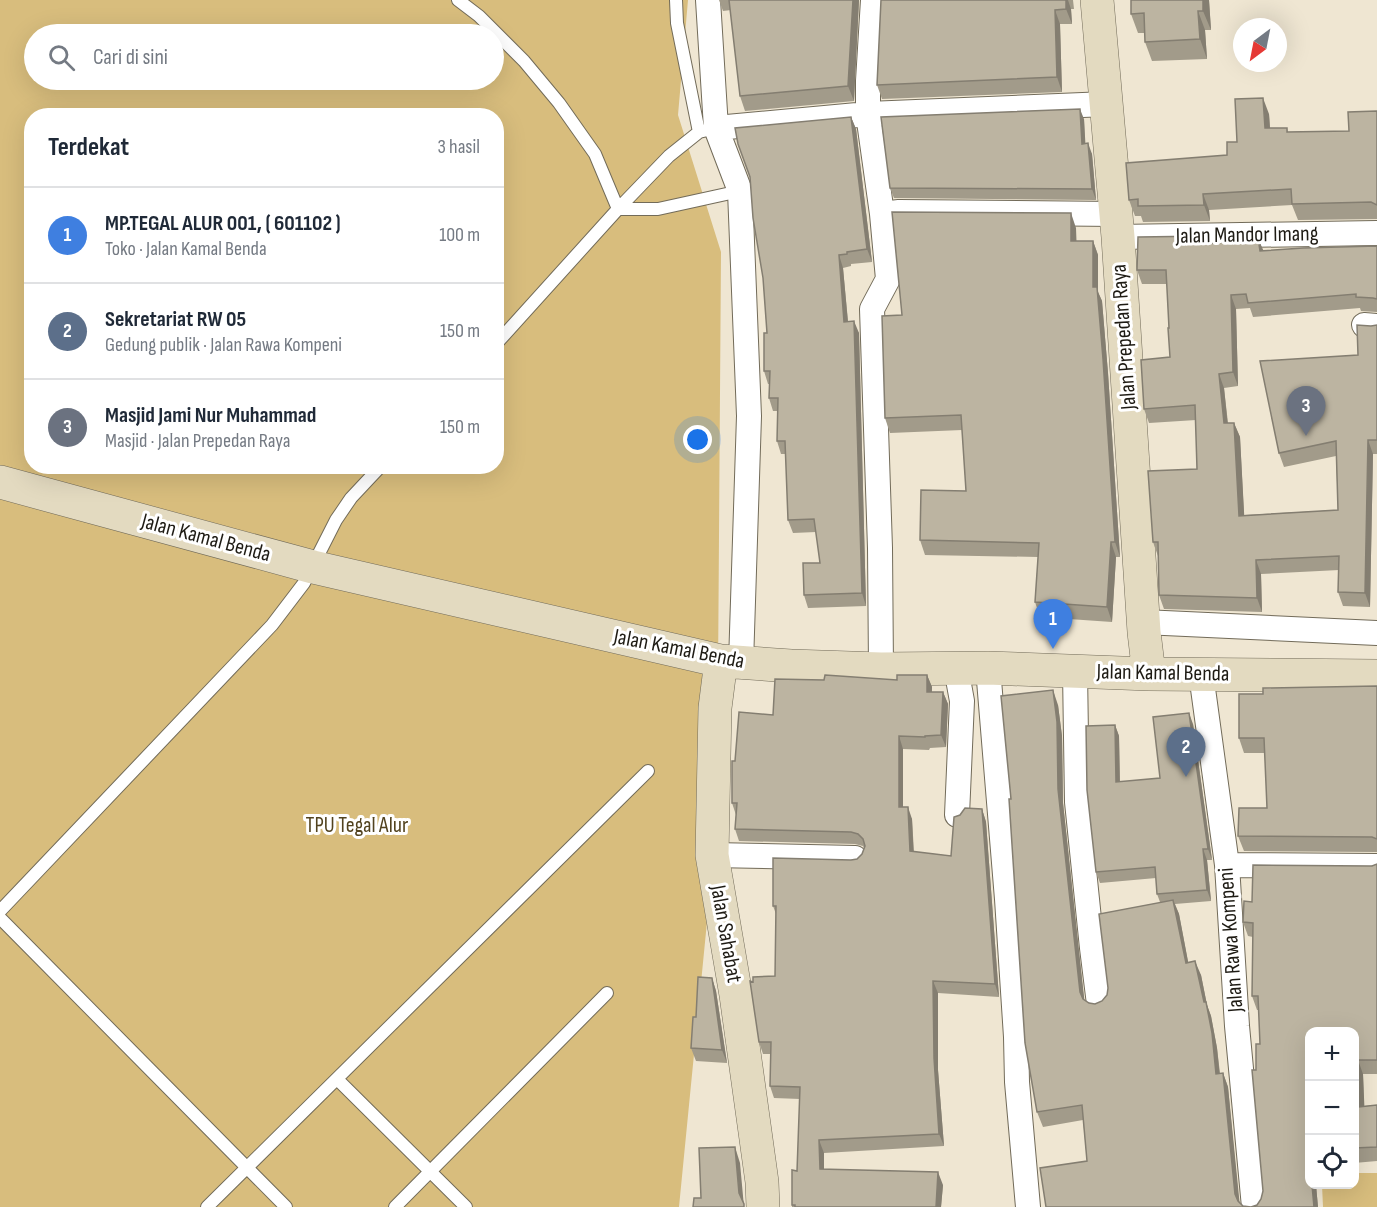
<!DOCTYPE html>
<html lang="id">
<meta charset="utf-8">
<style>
:root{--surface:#fff;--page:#f2f2f3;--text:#1f2937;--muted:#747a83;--line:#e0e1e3;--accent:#006795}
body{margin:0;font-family:"Sofia Sans Condensed",sans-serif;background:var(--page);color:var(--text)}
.controls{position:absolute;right:18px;bottom:18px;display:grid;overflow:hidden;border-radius:12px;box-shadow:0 6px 24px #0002}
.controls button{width:54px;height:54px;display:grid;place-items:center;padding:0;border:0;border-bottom:2px solid var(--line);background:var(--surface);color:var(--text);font:30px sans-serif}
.compass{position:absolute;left:1233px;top:18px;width:54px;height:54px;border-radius:50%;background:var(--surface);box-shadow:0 6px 24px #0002;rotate:212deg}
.you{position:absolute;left:698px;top:440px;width:21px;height:21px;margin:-15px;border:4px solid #fff;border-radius:50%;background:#1a73e8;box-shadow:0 0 0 9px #1a73e833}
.badge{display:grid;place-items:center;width:39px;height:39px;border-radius:50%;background:var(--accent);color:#fff;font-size:20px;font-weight:700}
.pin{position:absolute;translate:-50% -50px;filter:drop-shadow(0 2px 3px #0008)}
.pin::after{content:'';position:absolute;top:32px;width:21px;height:18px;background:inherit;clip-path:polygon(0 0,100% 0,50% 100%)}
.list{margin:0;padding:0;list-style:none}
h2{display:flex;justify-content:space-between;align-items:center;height:78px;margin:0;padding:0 24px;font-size:26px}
h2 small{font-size:20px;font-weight:400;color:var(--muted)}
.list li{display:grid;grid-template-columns:39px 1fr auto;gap:18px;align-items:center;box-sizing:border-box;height:96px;padding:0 24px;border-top:2px solid var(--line)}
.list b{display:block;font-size:22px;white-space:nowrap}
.list p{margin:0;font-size:20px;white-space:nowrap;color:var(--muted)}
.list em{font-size:20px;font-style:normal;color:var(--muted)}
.icon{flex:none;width:33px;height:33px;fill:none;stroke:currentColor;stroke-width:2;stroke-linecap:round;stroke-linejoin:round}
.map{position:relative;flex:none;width:1377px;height:1207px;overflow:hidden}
.search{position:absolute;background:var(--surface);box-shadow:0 6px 24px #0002;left:24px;top:24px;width:480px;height:66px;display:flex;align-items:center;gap:15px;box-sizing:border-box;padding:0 21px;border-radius:33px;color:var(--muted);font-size:22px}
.panel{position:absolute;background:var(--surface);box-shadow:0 6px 24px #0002;left:24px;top:108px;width:480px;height:366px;border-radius:24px}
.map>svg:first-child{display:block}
.green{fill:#d8bd7d;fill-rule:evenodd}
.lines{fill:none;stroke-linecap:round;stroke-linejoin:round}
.lane-casing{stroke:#726b59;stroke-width:14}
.street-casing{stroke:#726b59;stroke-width:26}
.secondary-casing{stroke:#726b59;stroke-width:34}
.lane{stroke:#fff;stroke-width:12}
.street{stroke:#fff;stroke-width:24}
.secondary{stroke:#e3dac0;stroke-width:33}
.wall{fill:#a29b8a}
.shaded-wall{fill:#847e71}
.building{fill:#bcb4a1;stroke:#847e71;stroke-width:1.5}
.labels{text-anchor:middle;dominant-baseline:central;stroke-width:6;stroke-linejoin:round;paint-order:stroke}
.street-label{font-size:22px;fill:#1e1b14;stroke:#fff}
.park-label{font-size:22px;fill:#52431f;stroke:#fff}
</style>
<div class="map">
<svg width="1377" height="1207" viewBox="0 0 1377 1207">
<rect width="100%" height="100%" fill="#efe6d2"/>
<path class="green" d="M0,0H688L678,115L721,252L717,820L679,1207H0ZM34,34H494V80H34ZM32,116H496V466H32Z
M1355,1173H1377V1207H1323L1322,1185L1354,1184Z"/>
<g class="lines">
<defs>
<path id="lane" d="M458,0L479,16L524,61L559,103L595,154L618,209
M676,0L677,23L699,132
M618,209H658L740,191
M496,344L618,209L669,156L699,132L716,128
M0,911L272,625L304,583L336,520L351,498L381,466
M0,918L286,1207
M337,1079L466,1207
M207,1207L648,771
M395,1207L607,993"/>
<path id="street" d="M708,0L716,128L740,191L749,416L741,663
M873,0L868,81V114L882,214L888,279L872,309L880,548L881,669
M716,128L868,114L1107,104
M882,214L899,212L1116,214
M1118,237L1377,233
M1364,325L1377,326
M1143,622L1377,633
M956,668L962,701L957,815
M988,668L1007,899L1016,1037L1017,1082L1028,1207
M1075,671L1077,802L1092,948L1099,1004
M1201,674L1227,865L1237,1026L1254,1207
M712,855L855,858
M1227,865L1377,866"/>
<path id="secondary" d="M1097,0L1118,237L1144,632L1149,674
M0,482L313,567L721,661L791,666L881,669L988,668L1149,674L1377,676
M721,661L715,708L712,855L736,995L762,1182L763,1207"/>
</defs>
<use href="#lane" class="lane-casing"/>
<use href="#street" class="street-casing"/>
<use href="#secondary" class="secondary-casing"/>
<use href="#lane" class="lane"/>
<use href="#street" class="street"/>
<use href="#secondary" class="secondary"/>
</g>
<path class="wall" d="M719,0H859L854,101L745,111L740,96L731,10L723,11Z
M881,0H1073L1074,9H1071L1072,24H1060L1062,92L882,99L877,85Z
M1209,0L1211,30H1205L1207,59L1152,61L1145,42V33H1138L1131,14Z
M1377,111V219L1298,220L1292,205L1209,210L1210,221L1143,222L1141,216H1135L1129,200L1227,155L1237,142L1269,114L1270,128H1287L1288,132L1349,131Z
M851,117L856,129L872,262L851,264V266L843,268L848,321L859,333L866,606L808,608L804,595L820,563L816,532L793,533L788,520L786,454H781L777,441L778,411H773L769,398V384H768L764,371L767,333L763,278Z
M1084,119L1085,144L1092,154L1096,200L894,198L890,188Z
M1076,228V241H1093L1098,255V292L1102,301L1108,373L1120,557H1116L1112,622L1040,617L1035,602L1038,557L925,555L920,540L966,491L962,430L890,433L885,418L902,315Z
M1258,238L1263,251L1377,246V312L1361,311L1360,308L1253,317L1250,308L1236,309L1238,386L1224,388L1228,423H1234L1240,437L1244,515L1338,510L1336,456L1284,467L1279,453L1358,355L1371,326L1377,325V454H1373L1370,607L1343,606L1338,592L1339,570L1261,574L1262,612L1164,609L1159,595L1158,556L1153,542L1197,469L1196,420L1149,423L1144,409L1170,357L1167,284H1142L1137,270L1210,243Z
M927,675L932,687V692H943L948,704L946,747L930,748L929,750L903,749V807L912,819L914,852L951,856L982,809L986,822L999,997L938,993V1070L944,1146L824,1153V1169L943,1185L941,1207H792V1205L797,1171L800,1099L774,1098L770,1086L771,1054H763L759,1042L753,982L775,976L776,914L773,906L851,860L857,859L862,854L864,848L863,846L855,844L739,841L735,829L736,815L732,803L735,761L773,715L824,680H897Z
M1377,686V852L1244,851L1238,836L1267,808L1265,753H1244L1239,738L1263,694Z
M1058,705L1062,736L1063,803L1084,1000L1089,1003L1095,1004L1102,1001L1107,995L1160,902L1157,894L1156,878L1100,883L1096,872L1115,725L1119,736L1120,782L1160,778L1193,724L1212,860H1207L1211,901L1175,904L1179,914L1188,962L1201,975L1207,1005L1211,1016L1217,1048L1220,1073H1223L1228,1087L1239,1203L1243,1206L1251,1207L1257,1205L1261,1199L1263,1191L1256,1070L1260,1044L1259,1010H1257L1252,996L1253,937L1248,936L1243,922L1252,902L1377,864V1074H1363L1364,1106L1377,1105V1161L1354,1163V1032H1310V1185H1316L1318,1207H1046L1087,1161L1083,1120L1043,1127L1037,1112L1011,799Z
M712,978L716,991L727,1063L696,1061L691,1048L696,1017Z"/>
<path class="shaded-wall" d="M853,0H859L854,101L848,86Z
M1066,0H1068L1071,9L1072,24L1066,9Z
M1203,0H1209L1211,30L1203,11Z
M1055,10L1060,24L1062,92L1057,77Z
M1198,11L1205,30L1207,59L1200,39Z
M1263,98L1269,114L1271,144L1265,128Z
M1080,109L1084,119L1086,154L1082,144Z
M851,117L856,129L872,262L867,249Z
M1088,143L1092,154L1096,200L1092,189Z
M1203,194L1209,210L1210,221L1204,205Z
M1071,213L1076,228L1077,255L1071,241Z
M1258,238L1264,252L1260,251Z
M1093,241L1098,255V292L1102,301L1108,373L1120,557L1115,542L1093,287Z
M839,255L843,268L849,334L844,322Z
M1231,295L1236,309L1238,386L1233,372Z
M854,321L859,333L866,606L862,593Z
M1219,374L1224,388L1229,437L1224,423Z
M1234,423L1240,437L1245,530L1239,516Z
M1368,440L1373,454L1370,607L1365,593Z
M1111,542L1116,557L1112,622L1107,607Z
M1256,560L1261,574L1262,612L1257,598Z
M927,675L932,687L931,705L927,692Z
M1053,690L1058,705L1062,736L1063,803L1085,1006L1080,992L1058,789Z
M943,692L948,704L946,747L941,735Z
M1189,713L1193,724L1212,860L1208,849Z
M1115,725L1119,736L1120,793L1116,782Z
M899,736L903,749V819L899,807Z
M908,807L912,819L914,863L910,851Z
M982,809L986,822L999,997L995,984Z
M1203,849L1207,860L1211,901L1207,890Z
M1173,900L1179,914L1191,977L1186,963Z
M1195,961L1201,975L1207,1005L1211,1016L1217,1048L1221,1088L1216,1074L1204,1002Z
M712,978L716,991L727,1063L722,1050Z
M933,981L938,993V1070L944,1146L939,1134L934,1058Z
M1358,1060L1363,1074L1365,1121L1359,1107Z
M1223,1073L1228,1087L1240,1207L1235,1194Z
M819,1140L824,1153V1181L820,1169Z
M735,1147L740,1163L744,1207L739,1193Z
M938,1172L943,1185L941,1207H936Z
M1312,1185H1316L1318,1207H1314Z"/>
<path class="building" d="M729,0H853L848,86L740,96Z
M881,0H1066V9L1055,10L1057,77L877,85Z
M1131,0H1203V11H1198L1200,39L1145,42L1144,13L1131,14Z
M1263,98L1265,128H1287V132L1349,131L1348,112L1377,111V205L1371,202L1292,204L1291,189L1203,194L1204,205L1138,206V199L1129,200L1126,163L1227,155V142H1237L1235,99Z
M1080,109L1082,144L1088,143L1092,189L890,188L881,117Z
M851,117L867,249L847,252V254L839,255L844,322L854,321L862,593L804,595L803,563H820L814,519L788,520L785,441H777L778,398H769L770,371H764V333H767L763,278L753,218L750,177L738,144L735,128Z
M892,212L1071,213V241H1093V287H1097L1103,359L1115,542H1111L1107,607L1035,602L1039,543L920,540L921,490L966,491L961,415L885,418L882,316L902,315Z
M1208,236V244L1258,238L1260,251L1303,248L1377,246V299L1373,298L1356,297V294L1248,303L1246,294L1231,295L1233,372L1219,374L1224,423H1234L1239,516L1338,510L1336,441L1279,453L1260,361L1358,355L1357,325L1371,326L1377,325V440H1368L1365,593L1338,592L1339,556L1256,560L1257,598L1159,595L1158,542H1153L1148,471L1197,469L1195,405L1144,409L1141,360L1170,357L1168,328H1169L1166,270H1137L1138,237Z
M825,675L897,680V675H927V692H943L941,735L925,736V737L899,736V807H908L910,851L951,856L954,817L960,815L965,808L982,809L995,984L933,981L934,1058L939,1134L819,1140L820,1169L938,1172L936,1207H795V1205H792V1170L797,1171L800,1087L770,1086L771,1042H759L750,981L753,982V977L775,976L776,906H773V858L851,860L857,859L862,854L865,846L863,839L858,834L851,832L735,829L737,803H732V761H735L739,712L773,715L775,679L824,680Z
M1377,686V839L1372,837L1238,836L1239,808H1267L1264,738H1239V694H1263V688Z
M1053,690L1057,722L1058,789L1080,992L1083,999L1089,1003L1095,1004L1102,1001L1107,995L1108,988L1099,914L1173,900L1186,963L1195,961L1204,1002H1206L1212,1033L1216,1074L1223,1073L1235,1194L1238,1201L1243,1206L1251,1207L1257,1205L1261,1199L1263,1191L1252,1070H1256V1044H1260L1258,996H1252L1253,923L1243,922L1244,901L1252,902L1253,865L1372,866L1377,864V1060H1358L1359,1107L1377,1105V1147L1354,1148V1032H1310V1185H1312L1314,1207H1046L1040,1168L1087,1161L1082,1105L1037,1112L1025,1043L1009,799H1011L1001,696Z
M1189,713L1208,849H1203L1207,890L1157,894L1155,867L1096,872L1087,790L1086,726L1115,725L1116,782L1160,778L1153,717Z
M698,977L712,978L722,1050L691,1048L693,1017H696Z
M735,1147L739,1193L744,1204V1207H693L694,1198H701L699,1148Z"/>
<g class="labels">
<g class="street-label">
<text transform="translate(1247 235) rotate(-1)">Jalan Mandor Imang</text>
<text transform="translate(1124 337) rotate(-94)">Jalan Prepedan Raya</text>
<text transform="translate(206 538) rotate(15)">Jalan Kamal Benda</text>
<text transform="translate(679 649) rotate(11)">Jalan Kamal Benda</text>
<text transform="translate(1163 673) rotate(1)">Jalan Kamal Benda</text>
<text transform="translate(726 934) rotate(80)">Jalan Sahabat</text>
<text transform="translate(1231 940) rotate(-94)">Jalan Rawa Kompeni</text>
</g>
<g class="park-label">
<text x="357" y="825">TPU Tegal Alur</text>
</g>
</g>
</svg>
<div class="controls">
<button>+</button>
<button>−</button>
<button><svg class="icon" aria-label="locate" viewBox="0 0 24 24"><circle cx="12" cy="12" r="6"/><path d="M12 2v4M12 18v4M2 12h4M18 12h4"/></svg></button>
</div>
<svg class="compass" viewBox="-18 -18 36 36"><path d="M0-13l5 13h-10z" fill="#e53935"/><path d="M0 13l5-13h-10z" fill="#747a83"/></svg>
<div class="you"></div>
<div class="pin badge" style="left:1053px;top:649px;background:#3f7fe0">1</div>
<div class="pin badge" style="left:1186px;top:777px;background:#5c6f8a">2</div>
<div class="pin badge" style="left:1306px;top:436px;background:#6b7280">3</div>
<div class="search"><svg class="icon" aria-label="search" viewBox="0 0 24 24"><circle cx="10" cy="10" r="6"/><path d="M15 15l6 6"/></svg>Cari di sini</div>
<section class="panel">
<h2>Terdekat<small>3 hasil</small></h2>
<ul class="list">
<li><span class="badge" style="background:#3f7fe0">1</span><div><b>MP.TEGAL ALUR 001, ( 601102 )</b><p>Toko · Jalan Kamal Benda</p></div><em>100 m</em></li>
<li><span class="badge" style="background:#5c6f8a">2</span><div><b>Sekretariat RW 05</b><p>Gedung publik · Jalan Rawa Kompeni</p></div><em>150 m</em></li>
<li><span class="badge" style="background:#6b7280">3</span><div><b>Masjid Jami Nur Muhammad</b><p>Masjid · Jalan Prepedan Raya</p></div><em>150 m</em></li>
</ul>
</section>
</div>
